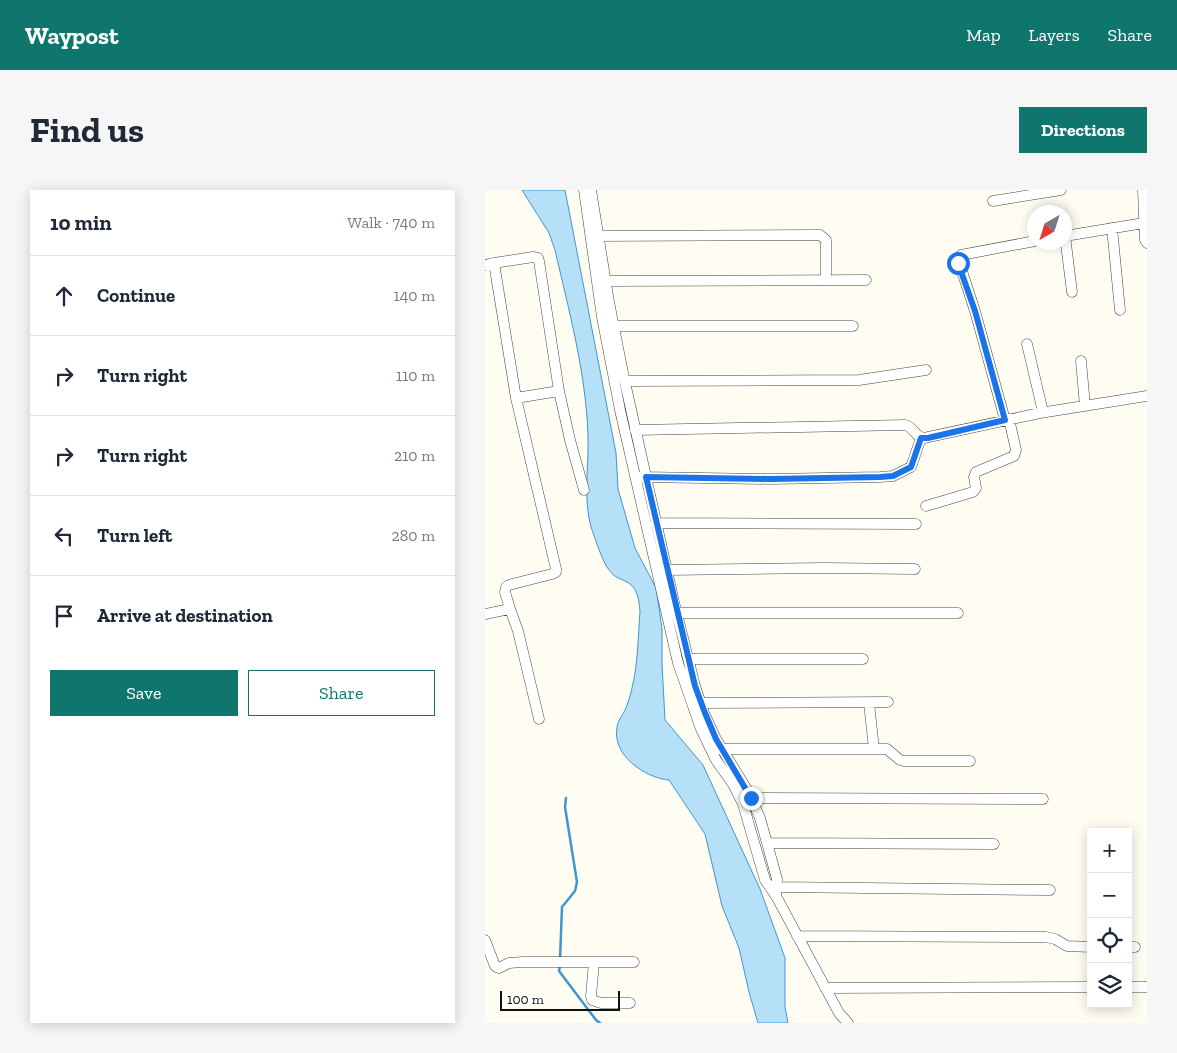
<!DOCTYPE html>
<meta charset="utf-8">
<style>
:root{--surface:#fff;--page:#f6f6f7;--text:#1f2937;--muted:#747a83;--line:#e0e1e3;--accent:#0f766e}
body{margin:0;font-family:"Zilla Slab",serif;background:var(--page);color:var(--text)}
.controls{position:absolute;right:15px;bottom:15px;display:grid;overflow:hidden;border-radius:0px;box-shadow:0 2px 12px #0003}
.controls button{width:45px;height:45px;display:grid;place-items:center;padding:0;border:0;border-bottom:1px solid var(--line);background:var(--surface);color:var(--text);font:25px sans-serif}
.compass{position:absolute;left:542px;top:15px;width:45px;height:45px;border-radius:50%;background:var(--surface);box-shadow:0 2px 12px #0003;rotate:219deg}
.scale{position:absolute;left:15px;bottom:12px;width:120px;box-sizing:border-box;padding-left:5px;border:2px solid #101010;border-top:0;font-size:14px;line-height:18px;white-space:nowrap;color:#101010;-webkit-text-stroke:4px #fff;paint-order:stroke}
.stop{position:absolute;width:15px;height:15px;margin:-11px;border:4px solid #1a73e8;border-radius:50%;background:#fff}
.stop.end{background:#1a73e8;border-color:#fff;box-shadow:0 1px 5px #0008}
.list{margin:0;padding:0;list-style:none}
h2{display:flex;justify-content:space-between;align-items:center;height:65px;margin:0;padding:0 20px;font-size:21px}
h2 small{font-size:16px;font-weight:400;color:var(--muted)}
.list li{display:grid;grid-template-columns:32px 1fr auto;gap:15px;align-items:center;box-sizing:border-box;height:80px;padding:0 20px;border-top:1px solid var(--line)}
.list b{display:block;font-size:19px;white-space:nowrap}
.list em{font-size:16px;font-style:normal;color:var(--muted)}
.actions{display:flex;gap:10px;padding:15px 20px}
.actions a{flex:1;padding:11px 0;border:1px solid var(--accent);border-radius:0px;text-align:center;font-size:18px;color:var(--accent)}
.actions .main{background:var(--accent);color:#fff}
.icon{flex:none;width:28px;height:28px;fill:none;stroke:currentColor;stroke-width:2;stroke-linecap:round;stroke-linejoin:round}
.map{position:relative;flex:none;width:662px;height:833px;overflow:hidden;border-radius:0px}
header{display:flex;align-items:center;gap:30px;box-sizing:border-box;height:70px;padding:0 25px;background:var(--accent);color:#fff}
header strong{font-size:24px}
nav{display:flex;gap:28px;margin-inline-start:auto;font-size:18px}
.intro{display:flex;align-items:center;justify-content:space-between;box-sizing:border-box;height:120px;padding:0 30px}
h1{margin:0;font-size:35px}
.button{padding:12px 22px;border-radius:0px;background:var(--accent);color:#fff;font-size:18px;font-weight:700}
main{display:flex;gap:30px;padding:0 30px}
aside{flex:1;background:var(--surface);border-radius:0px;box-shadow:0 2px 12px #0003}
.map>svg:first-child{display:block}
.water{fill:#b6e0f7;stroke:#3c98cf}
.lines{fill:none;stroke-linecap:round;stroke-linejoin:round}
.stream{stroke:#3c98cf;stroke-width:2.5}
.minor-casing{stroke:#434343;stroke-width:11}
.minor{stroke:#fff;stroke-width:10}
.route{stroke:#1a73e8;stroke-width:6}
</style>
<header>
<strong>Waypost</strong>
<nav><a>Map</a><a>Layers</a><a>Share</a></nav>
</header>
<div class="intro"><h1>Find us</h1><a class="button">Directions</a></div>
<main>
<aside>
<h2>10 min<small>Walk · 740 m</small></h2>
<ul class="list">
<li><svg class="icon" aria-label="ahead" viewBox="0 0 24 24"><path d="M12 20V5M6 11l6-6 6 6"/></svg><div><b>Continue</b></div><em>140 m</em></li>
<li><svg class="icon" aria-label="right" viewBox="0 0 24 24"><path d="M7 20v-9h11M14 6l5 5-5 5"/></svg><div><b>Turn right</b></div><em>110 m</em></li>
<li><svg class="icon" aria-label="right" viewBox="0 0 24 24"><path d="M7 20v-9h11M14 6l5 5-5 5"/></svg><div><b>Turn right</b></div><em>210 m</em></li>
<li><svg class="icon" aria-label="left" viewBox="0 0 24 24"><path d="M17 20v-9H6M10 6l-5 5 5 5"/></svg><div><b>Turn left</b></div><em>280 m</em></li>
<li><svg class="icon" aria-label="arrive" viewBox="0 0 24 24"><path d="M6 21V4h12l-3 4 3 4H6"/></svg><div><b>Arrive at destination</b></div></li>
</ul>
<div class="actions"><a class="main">Save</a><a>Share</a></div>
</aside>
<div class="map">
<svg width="662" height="833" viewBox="0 0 662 833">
<rect width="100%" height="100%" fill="#fffcf2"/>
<path class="water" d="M37,0H80L131,263L133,299L150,358L171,398L177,438V474L180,530L218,575L275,699L300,768V817L303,833H273L264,802L254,758L237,716L220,644L184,590C160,588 127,565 132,538C132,532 137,526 140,520C143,514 145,506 147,498C153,474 153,447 155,422C154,410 153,398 142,392C134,388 130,388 124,380C117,371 110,348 106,337C98,308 104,277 103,246C101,183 84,121 70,60L64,43Z"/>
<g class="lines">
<path class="stream" d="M75,770L77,717L90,701L92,692L80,617L81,608
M75,776L74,781L111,830L115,833"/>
<defs>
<path id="minor" d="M99,0L117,127L135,220L193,473L216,539L231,570L248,594L258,614L280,690L291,706L354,823L363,833
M106,0L124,112L139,188L189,412L210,496L219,523L231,549L264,603L275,628L292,689L291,706
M658,0L660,50L662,53
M508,11L576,0
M627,38L635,120
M108,46L335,45L341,50V90
M580,46L659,33
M580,46L587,102
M9,73L48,67L53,68L54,71L74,201L85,250L99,300
M0,75L9,73L31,208L71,379V382L67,384L24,395L21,397L20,402L25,419L0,424
M115,91L381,90
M129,136H368
M542,154L558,222
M596,171L600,216
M140,191L374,190L441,180
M31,208L74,201
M520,230L490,121L473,69L476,65L550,51
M150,240L420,235C429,237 430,247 439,248L555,223L662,206
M156,287L286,289L395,287L408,286L426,277L436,248
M441,316L488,302L491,298L489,287L491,282L529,266L531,260L524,229
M171,333L431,334
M182,380L339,378L430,379
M25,419L33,441L54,529
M192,423H473
M203,469H378
M210,513L403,512
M384,513L389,559
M232,559H402L415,570L419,571H485
M267,608L558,609
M283,653L509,654
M292,697L565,700
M312,746L561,747L570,749L582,756L606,757
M0,750L10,776L14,778L24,773L38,772H149
M643,757H650
M109,772L106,806L107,810L116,813H145
M643,797H662
M340,798L606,797"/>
</defs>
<use href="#minor" class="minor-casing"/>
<use href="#minor" class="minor"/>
</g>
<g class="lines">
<path class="route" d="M266,608L231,549L220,523L210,496L161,287L286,289L395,287L408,286L426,277L436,248H443L520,230L490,121L473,73"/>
</g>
</svg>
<div class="controls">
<button>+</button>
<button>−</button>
<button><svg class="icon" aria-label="locate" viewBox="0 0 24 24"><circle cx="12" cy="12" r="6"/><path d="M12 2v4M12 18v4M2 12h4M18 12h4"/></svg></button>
<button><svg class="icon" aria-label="layers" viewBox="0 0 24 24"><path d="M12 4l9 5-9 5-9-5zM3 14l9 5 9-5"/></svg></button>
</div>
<svg class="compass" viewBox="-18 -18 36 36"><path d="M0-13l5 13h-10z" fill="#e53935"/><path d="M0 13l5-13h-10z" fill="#747a83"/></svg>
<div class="scale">100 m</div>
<div class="stop" style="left:473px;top:73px"></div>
<div class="stop end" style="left:266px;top:608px"></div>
</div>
</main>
